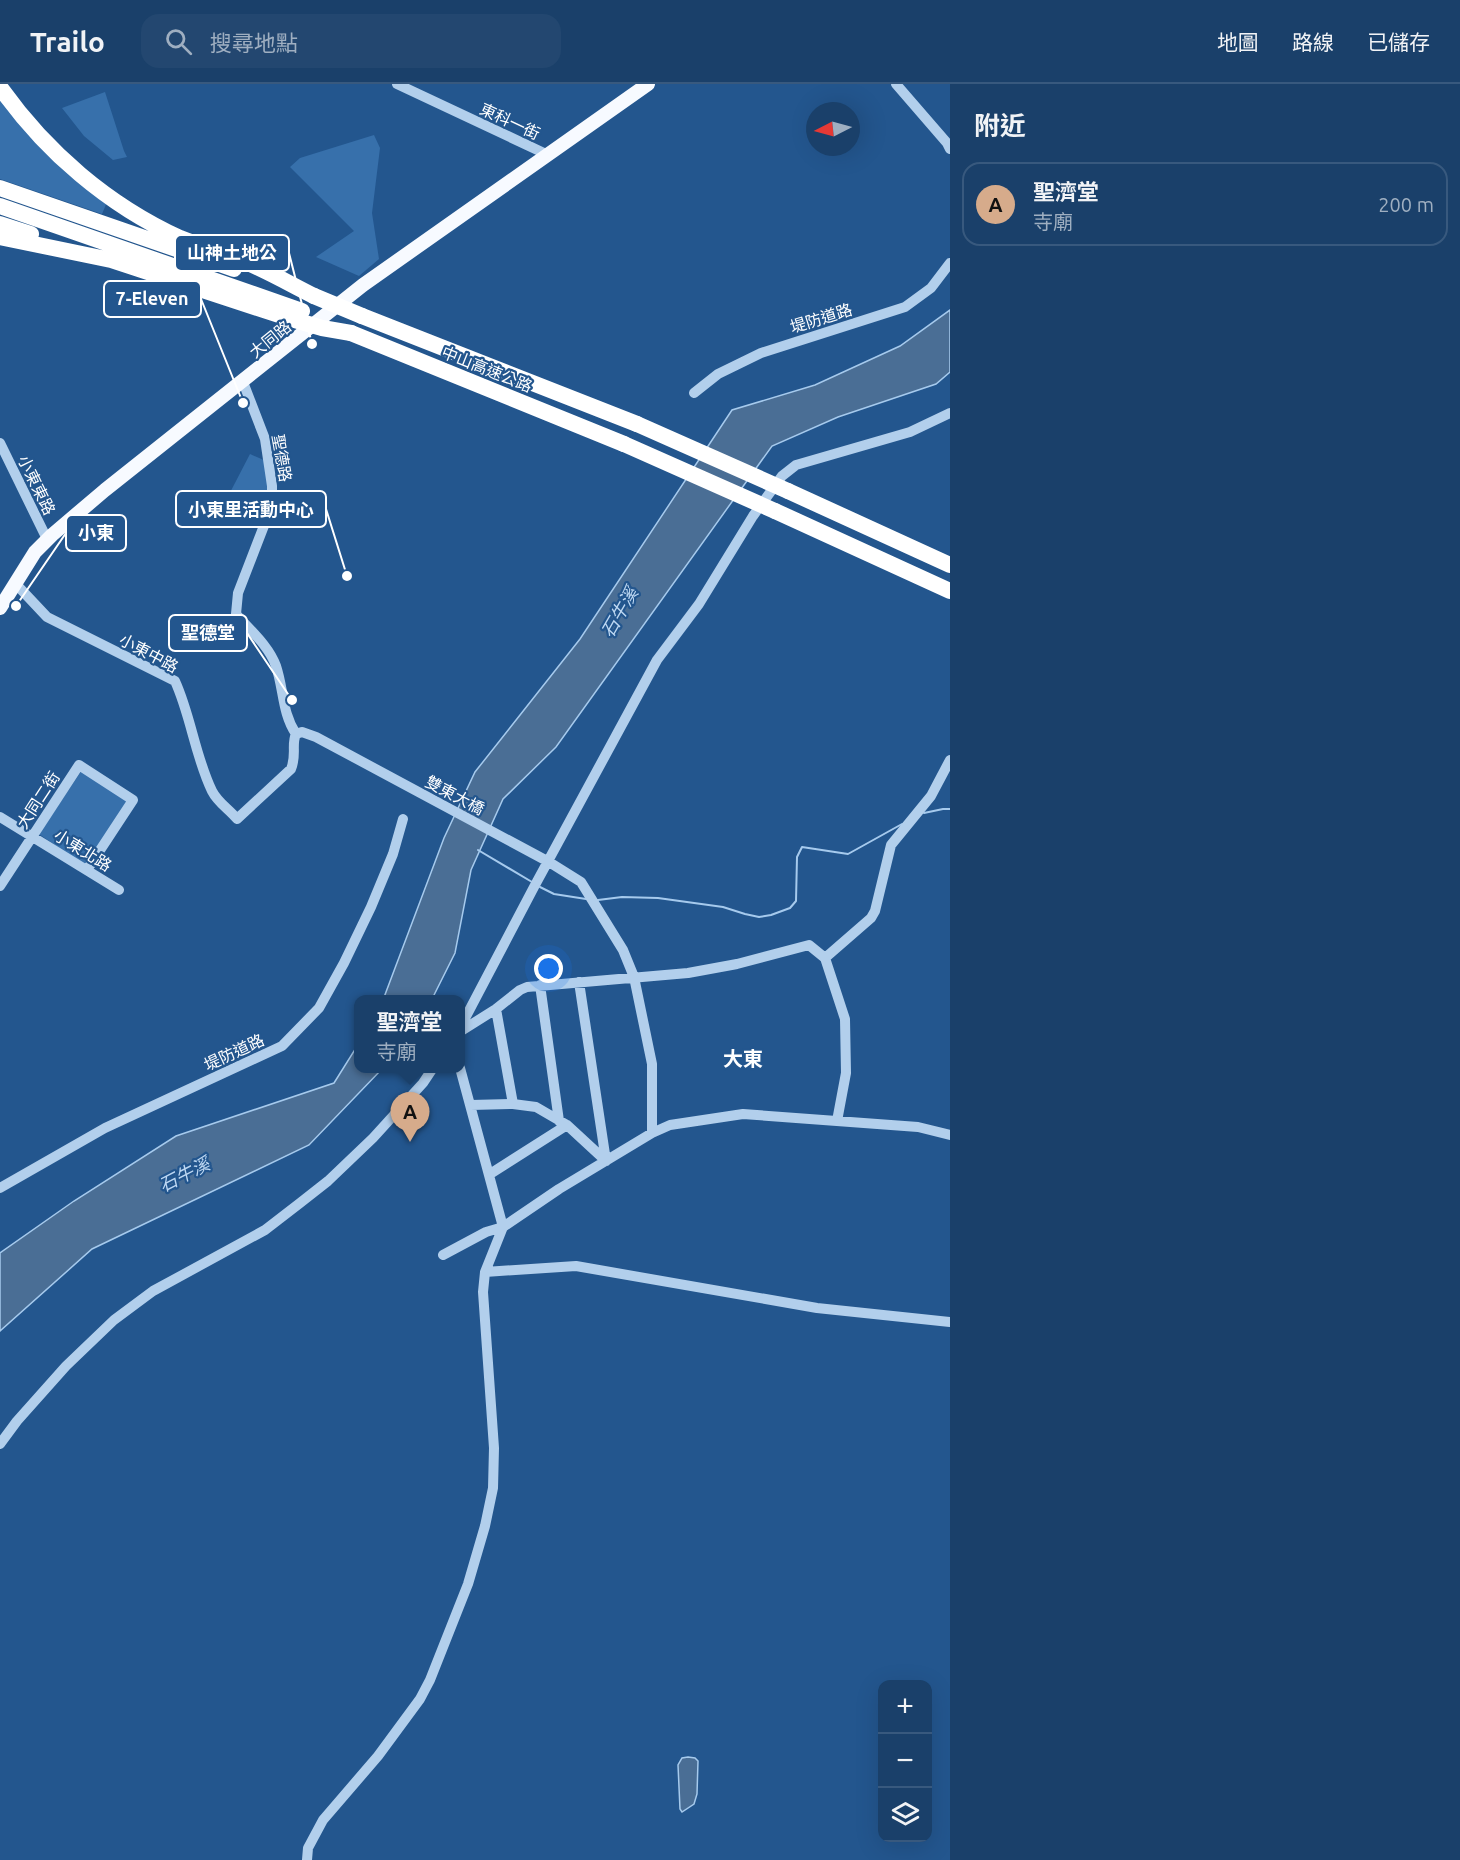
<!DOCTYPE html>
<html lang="zh-TW">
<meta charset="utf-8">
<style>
:root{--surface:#1a406a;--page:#234770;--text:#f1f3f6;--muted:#9fafc1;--line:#38597e;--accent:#d6ab8b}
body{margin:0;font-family:Ubuntu,"Noto Sans TC",sans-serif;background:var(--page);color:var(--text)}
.controls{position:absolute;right:18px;bottom:18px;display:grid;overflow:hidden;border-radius:12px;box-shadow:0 6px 24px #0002}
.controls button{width:54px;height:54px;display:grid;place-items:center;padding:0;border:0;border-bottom:2px solid var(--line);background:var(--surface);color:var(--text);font:30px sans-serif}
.compass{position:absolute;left:806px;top:18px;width:54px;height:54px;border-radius:50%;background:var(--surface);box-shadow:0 6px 24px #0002;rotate:264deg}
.you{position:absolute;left:549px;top:885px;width:21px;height:21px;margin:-15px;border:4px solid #fff;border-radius:50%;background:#1a73e8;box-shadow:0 0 0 9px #1a73e833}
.badge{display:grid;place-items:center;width:39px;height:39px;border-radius:50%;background:var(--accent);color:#111;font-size:20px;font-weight:700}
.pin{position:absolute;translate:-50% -50px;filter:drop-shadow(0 2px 3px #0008)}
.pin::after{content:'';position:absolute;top:32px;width:21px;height:18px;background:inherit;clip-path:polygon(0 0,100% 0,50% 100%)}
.popup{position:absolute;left:354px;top:911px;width:111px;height:78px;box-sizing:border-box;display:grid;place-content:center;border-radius:12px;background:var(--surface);filter:drop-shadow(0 2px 4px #0005);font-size:20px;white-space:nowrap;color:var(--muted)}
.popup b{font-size:22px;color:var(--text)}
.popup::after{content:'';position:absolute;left:50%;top:100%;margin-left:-12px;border:12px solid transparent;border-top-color:var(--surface)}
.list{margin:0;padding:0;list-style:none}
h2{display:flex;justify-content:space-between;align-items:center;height:78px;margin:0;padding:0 24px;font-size:26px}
h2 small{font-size:20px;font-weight:400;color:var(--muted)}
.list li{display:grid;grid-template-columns:39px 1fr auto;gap:18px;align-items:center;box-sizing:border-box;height:84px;margin:0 12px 12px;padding:0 12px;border:2px solid var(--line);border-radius:18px}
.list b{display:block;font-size:22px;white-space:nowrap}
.list p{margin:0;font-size:20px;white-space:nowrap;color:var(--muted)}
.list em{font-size:20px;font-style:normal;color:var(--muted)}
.icon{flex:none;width:33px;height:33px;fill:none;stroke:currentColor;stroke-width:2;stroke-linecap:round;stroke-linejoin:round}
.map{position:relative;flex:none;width:950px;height:1776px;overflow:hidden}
header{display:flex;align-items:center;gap:36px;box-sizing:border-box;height:84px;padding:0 30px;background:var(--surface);border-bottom:2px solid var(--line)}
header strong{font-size:28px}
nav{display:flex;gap:33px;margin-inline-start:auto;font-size:21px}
.search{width:420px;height:54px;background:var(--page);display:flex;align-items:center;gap:15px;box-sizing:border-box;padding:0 21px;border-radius:18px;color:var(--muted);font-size:22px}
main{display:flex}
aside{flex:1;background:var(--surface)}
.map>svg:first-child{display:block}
.green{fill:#3770ab}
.water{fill:#4a6e95;stroke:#a6caed;stroke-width:1.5}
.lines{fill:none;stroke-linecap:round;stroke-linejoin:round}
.stream{stroke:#a6caed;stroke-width:2}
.minor{stroke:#b2cfec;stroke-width:10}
.major{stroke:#f7faff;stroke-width:14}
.highway{stroke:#fff;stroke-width:16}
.highway-bridge{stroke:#fff;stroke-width:16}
.labels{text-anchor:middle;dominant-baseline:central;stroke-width:4.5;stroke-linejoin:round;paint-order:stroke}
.street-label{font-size:16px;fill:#fff;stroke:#23568e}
.water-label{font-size:18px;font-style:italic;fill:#bed8f3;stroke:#23568e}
.quarter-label{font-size:20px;font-weight:bold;fill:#fff;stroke:#23568e}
.leader{fill:none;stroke:#fff;stroke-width:2}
.callout-dot{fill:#fff;stroke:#23568e;stroke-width:2}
.callout{fill:#23568e;stroke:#fff;stroke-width:2}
.callout-label{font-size:18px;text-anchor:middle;font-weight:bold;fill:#fff}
</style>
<header>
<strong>Trailo</strong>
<div class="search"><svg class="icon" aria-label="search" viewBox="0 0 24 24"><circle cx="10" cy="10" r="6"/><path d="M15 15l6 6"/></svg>搜尋地點</div>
<nav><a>地圖</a><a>路線</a><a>已儲存</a></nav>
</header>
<main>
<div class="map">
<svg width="950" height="1776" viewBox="0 0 950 1776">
<rect width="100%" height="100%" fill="#23568e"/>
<path class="green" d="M105,8L124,67L127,73L113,76L84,52L62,24Z
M0,10L107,118L102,130L0,95Z
M374,51L380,64L372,129L379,175L359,192L316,173L354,147L290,83L300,74Z
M250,370L266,377L268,421L257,444L221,426Z
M82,686L128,718L85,782L39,750Z"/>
<path class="water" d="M950,226V288L936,300L838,333L772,362L556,663L503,715L471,786L455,869L432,915L383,916L444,754L475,688L580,555L732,326L815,301L900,262Z
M359,959V984L382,985L309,1061L92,1165L0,1247V1169L74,1117L176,1052L334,999Z
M688,1673L695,1674L698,1677L697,1710L694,1720L682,1728L680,1725L678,1681L682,1674Z"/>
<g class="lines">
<path class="stream" d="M924,729L943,725H950
M478,766L532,798
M540,803L554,810L586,815
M598,816L622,813L658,814L723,823L745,830L759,833L771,831L790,824L796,817L797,773L802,763L848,770L902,740"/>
<path class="minor" d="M397,0L546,70
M896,0L947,59L950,65
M243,298L265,355L272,402V421L238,509L236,530C250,546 269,562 276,582C284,606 282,629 296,650
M694,309L718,290L761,269L905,223L931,204L950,179
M0,359L47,455
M15,499L47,533L175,597C191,632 195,672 212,707C218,719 229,725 237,735L291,685C297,671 291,660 296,650
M296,650L302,648L316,653L549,778L581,798L623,866L634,893L652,980V1049
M0,733L119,806
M0,802L79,681L133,716L87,786
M825,874L871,834L875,827L891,761L931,712L950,676
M579,898L606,1077
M540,901L559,1037
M496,925L513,1020
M461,942L534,803L657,576L699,520L753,432L782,392L796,381L910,348L950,329
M461,947L496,925L520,906L527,903L688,889L737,880L809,861L825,874L845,935L846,989L837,1037
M471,1021L513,1020L536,1023L567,1041L606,1077
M490,1090L567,1041
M0,1104L105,1044L282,962L319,924L344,879L371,823L393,770L403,735
M443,1171L486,1148L503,1143L460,984
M485,1188L576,1182L817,1224L950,1238
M0,1360L17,1337L66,1282L114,1236L153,1207L265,1146L300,1119L328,1097L373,1054L423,999L433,984
M307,1776L308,1764L323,1736L378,1672L420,1615L430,1596L468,1500L485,1442L493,1404L494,1364L483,1208L485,1188L503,1143L559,1105L652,1049L670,1041L743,1030L918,1043L950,1051"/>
<path class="major" d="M0,524L35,468L52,451L105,406L363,201L648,0"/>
<path class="highway" d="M0,3C46,68 108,121 180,154C200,162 221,168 241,176C266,186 290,200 314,212
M0,104L234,185
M0,122L302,227
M0,140L31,150
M0,153L111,176L288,234
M362,232L637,340
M351,249L624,360
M788,407L950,481
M775,427L950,507"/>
<path class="highway-bridge" d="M314,212L362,232
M288,234L322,244L351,249
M637,340L788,407
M624,360L775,427"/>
</g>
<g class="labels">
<g class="street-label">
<text transform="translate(510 37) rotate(25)">東科一街</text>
<text transform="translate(821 234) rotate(-17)">堤防道路</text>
<text transform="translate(270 255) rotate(-39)">大同路</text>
<text transform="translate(487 285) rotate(22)">中山高速公路</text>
<text transform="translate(282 374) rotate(80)">聖德路</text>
<text transform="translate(37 401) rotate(64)">小東東路</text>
<text transform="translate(149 569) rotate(28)">小東中路</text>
<text transform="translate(455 711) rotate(28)">雙東大橋</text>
<text transform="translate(38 716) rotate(-57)">大同二街</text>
<text transform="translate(83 766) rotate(32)">小東北路</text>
<text transform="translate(234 968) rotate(-25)">堤防道路</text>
</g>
<g class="water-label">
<text transform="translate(619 528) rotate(-60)">石牛溪</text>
<text transform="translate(184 1090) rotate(-27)">石牛溪</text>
</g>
<g class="quarter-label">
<text x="743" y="974">大東</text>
</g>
</g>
<path class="leader" d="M312 260L289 169M243 319L201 215M347 492L326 425M16 522L66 449M292 616L247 549"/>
<g class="callout-dot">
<circle cx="312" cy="260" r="6"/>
<circle cx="243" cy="319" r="6"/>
<circle cx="347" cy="492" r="6"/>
<circle cx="16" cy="522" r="6"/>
<circle cx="292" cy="616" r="6"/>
</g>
<g class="callout">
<rect x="175" y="151" width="114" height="36" rx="6"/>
<rect x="104" y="197" width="97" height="36" rx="6"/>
<rect x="176" y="407" width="150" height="36" rx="6"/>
<rect x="66" y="431" width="60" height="36" rx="6"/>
<rect x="169" y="531" width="78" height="36" rx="6"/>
</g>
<g class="callout-label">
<text x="232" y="175">山神土地公</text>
<text x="152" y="221">7-Eleven</text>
<text x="251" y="432">小東里活動中心</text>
<text x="96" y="455">小東</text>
<text x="208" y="555">聖德堂</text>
</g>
</svg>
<div class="controls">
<button>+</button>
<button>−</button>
<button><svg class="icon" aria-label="layers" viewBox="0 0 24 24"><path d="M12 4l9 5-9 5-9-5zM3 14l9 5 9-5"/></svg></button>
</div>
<svg class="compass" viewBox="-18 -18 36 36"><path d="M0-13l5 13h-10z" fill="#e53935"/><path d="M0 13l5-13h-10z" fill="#9fafc1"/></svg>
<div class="you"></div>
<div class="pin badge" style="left:410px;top:1058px">A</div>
<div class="popup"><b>聖濟堂</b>寺廟</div>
</div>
<aside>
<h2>附近<small></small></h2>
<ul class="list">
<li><span class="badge">A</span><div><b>聖濟堂</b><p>寺廟</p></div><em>200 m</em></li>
</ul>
</aside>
</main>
